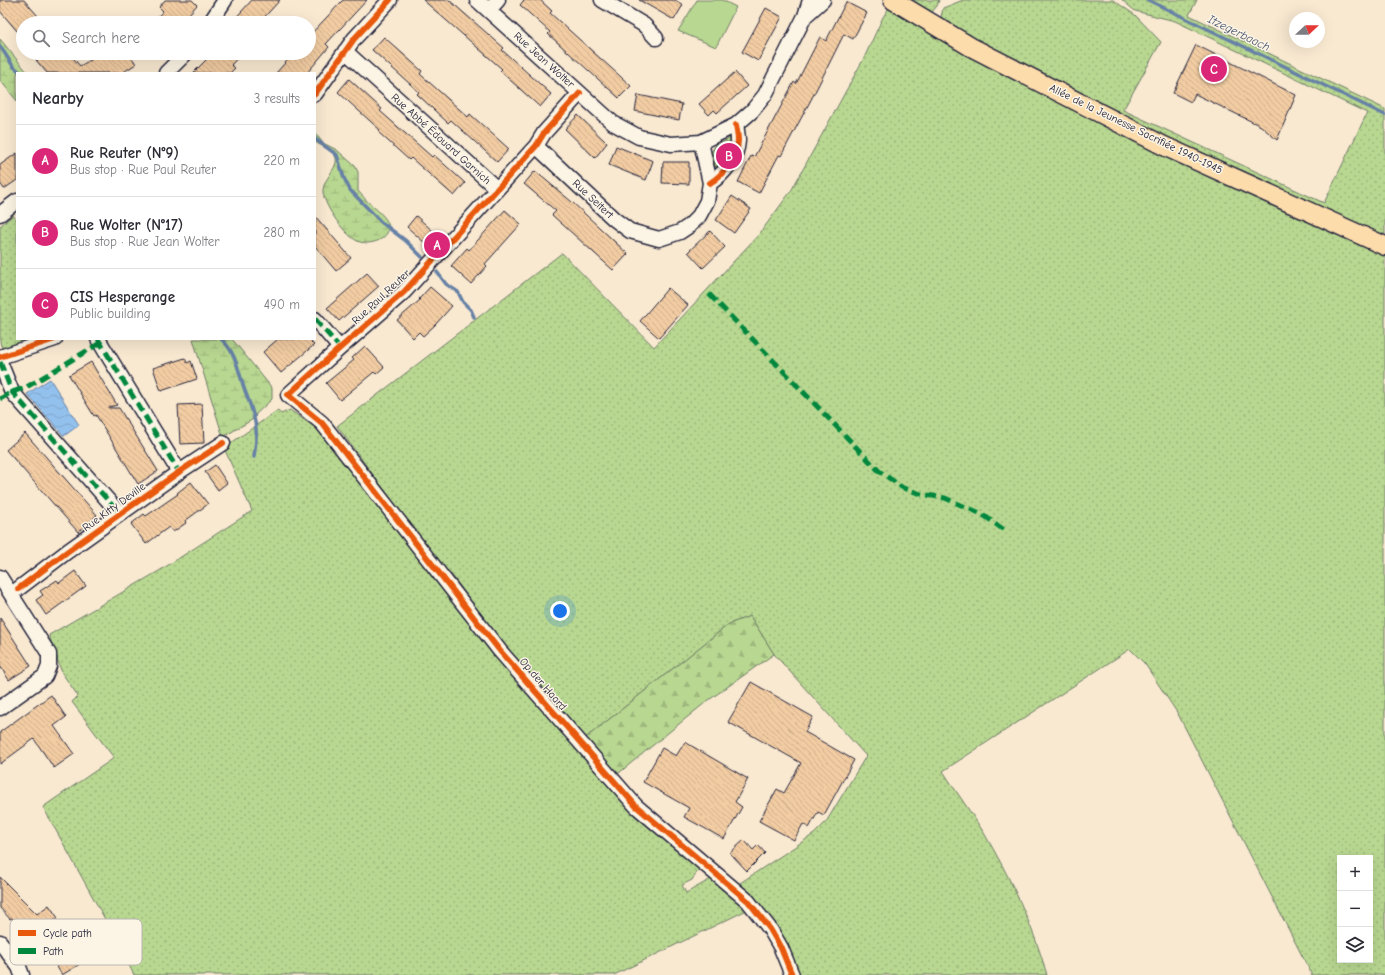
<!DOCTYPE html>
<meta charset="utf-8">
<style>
:root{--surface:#fff;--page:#f7f7f7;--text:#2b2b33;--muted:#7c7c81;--line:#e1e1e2;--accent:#db2777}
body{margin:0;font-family:"Comic Neue",sans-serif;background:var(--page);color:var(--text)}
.controls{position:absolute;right:12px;bottom:12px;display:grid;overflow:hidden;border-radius:0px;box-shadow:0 4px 16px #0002}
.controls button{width:36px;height:36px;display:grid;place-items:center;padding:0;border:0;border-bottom:1px solid var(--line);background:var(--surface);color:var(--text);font:20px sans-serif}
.compass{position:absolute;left:1289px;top:12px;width:36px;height:36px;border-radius:50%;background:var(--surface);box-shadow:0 4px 16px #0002;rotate:68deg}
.you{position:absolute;left:560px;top:611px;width:14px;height:14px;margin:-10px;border:3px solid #fff;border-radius:50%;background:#1a73e8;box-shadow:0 0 0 6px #1a73e833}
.badge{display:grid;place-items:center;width:26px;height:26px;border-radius:50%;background:var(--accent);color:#fff;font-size:13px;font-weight:700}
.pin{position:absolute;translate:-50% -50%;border:2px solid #fff;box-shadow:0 1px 4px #0006}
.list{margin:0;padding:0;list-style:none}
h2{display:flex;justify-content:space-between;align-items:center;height:52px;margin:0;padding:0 16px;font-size:17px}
h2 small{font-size:13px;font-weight:400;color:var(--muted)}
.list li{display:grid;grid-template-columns:26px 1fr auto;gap:12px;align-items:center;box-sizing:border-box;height:72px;padding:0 16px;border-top:1px solid var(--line)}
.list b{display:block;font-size:15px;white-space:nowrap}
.list p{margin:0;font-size:13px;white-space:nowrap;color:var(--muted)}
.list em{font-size:13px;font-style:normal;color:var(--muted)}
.icon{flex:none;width:22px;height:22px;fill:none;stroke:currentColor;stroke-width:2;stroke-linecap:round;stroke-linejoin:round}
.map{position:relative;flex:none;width:1385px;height:975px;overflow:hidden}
.search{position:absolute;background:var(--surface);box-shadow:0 4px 16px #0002;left:16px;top:16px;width:300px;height:44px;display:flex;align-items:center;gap:10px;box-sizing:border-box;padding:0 14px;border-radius:22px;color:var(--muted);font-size:15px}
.panel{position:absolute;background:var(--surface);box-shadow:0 4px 16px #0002;left:16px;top:72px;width:300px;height:268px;border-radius:0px}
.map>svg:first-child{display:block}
.grass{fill:url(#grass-dots);stroke:#6d7c66;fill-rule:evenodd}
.forest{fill:url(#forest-firs);stroke:#6d7c66}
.wetland{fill:url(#wetland-marsh);stroke:#6d7c66}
.green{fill:#b8d790;stroke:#6d7c66}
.water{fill:url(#water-waves);stroke:#6681a6}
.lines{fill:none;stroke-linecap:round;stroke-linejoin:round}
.stream{stroke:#6681a6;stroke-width:3.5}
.building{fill:url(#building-back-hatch);stroke:#22223b}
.minor-casing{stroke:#22223b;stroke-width:17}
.major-casing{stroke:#22223b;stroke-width:21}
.minor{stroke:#fcf5e5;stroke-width:14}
.major{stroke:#fddcac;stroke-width:18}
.quiet{stroke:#00873e;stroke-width:5;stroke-dasharray:10 5;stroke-linecap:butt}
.cycleway-casing{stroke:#fcf5e5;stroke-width:8}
.cycleway{stroke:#e8590c;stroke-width:6}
.labels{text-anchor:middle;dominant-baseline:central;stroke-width:3;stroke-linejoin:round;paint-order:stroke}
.street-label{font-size:11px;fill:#22223b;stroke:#fcf5e5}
.water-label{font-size:12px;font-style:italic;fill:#445270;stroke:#fcf5e5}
.key{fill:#fcf5e5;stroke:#bbb6b2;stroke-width:1}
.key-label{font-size:11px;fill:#22223b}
</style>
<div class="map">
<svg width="1385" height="975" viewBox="0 0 1385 975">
<defs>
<pattern id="grass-dots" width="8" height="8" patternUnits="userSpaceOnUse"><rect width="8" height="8" fill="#b8d790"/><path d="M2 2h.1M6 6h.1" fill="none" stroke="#9eb87d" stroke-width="1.8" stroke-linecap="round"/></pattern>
<pattern id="forest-firs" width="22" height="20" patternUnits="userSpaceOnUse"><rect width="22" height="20" fill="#b8d790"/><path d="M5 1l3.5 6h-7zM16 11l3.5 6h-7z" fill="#9eb87d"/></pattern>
<pattern id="wetland-marsh" width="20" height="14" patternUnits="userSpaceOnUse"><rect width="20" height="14" fill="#b8d790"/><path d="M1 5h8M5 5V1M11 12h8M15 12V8" fill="none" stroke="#9eb87d"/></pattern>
<pattern id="water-waves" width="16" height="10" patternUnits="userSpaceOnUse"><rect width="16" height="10" fill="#93c1ed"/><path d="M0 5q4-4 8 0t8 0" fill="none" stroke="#7ea6cc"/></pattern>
<pattern id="building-back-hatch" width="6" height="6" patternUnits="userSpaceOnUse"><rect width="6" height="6" fill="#f2cca2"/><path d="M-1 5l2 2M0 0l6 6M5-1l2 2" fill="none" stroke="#cfaf8c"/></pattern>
</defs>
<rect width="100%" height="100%" fill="#f9e9d1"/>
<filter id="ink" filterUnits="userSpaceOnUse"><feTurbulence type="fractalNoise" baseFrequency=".025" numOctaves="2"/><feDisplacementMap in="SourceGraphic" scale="8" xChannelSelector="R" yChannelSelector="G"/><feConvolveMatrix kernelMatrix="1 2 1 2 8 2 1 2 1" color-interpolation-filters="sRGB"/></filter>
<g filter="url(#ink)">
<path class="grass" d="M911,0H939L937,6L931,13Z
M963,0H1113L1135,15L1161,42L1123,110L1324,203L1367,113L1175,21L1135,11L1122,0H1197L1189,15L1385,109V975H1312L1178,714L1145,664L1130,649L943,771C956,792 971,812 984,833C1010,877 1033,925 1047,975H795L737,885L814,834L826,822L866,756L774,654L750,616L729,624L583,740L515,661L449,571L443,569L337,426L562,253L654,347L760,233L791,191L864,58L883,17L891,5L932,29L941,17L943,8ZM1340,858H1370V960H1340Z
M730,138L734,142L722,166L717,168L715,166L711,153L715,146Z
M13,215L17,221V339H35L2,349L0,342V226Z
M278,410L281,414L290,410L320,431L491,646L520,685L635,816L699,869L692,880L682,885L686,893L711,879L749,909L614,975H134L116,939L43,807L114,758L72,702L78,696L62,673L49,635L159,571L252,511L224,448Z"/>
<path class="forest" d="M750,616L774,654L706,702L614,777L583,740L729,624Z"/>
<path class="wetland" d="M0,39L28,73H17V101L0,80Z
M315,133L323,143L337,150L355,166L358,172V191C363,196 367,202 373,206C379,212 394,223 387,233C383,240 374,243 366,243C364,242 362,243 360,242C346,238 324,206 323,192C322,179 341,166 335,156C332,150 321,146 315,142Z
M193,339H232L272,388V399L256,414L255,418L223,437Z"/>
<path class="green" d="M697,0H722L736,7L716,47L678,31Z"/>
<path class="water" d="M50,379L79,425L64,436L27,394Z"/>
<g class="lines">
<path class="stream" d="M1148,0L1385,115
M0,46L13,66L21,73
M315,139L337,155L344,178L350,190L381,222L406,241L422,257
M437,272L446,284L458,292L463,302L471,310L474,317
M221,339C236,352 238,370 244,388C249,402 255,415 256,429C257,438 255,448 254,457"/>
</g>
<path class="building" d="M0,0H24L44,23H23V38L0,11Z
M165,0H192L197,5L181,23H152L163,11L159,7Z
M252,0H280L259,23H231Z
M343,0H367L326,44L329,47L307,73H276L294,53H309V36Z
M423,0H449L504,48L502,50L551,94L540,107L500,71L502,69Z
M524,0H540L552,11L550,13L631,86L619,98L548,34L550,32L520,5Z
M639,0H675L683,5L674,20Z
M846,2L867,13L853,39L844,34L814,94L781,156L779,155L759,193L738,182L751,156L754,157L794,82L796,84L820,37L826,41Z
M766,8L782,17L758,61L742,52Z
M384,37L422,71L420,74L468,117L470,114L509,149L497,162L451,120L448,123L417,94L419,92L372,50Z
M1196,45L1296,95L1277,140L1261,126L1195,94L1191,102L1173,93Z
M45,53H69L80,66L102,53H129L136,64L122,73H47L36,60Z
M213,53H242L231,65L235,68L230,73H193Z
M735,72L747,86L717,113L714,110L709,115L699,104Z
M349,79L382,109L380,111L432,157L434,155L465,183L454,196L411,158L409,160L378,132L380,130L338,92Z
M638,95L682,104L679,120L635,111Z
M578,115L607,143L595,158L565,129Z
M616,146L653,161L646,180L609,165Z
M17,153V180L4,189L0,183V165Z
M663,162H689V184L662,183Z
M535,171L572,202L628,254L613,270L552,215L556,211L524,184Z
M732,196L751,209L734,233L716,220Z
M505,210L521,224L485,264L487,266L471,284L451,266L467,248L469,250Z
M315,216L351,258L336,271L315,246Z
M416,216L434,232L425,243L407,227Z
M710,231L725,247L703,268L688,252Z
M367,273L379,286L339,321L327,308Z
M430,287L452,306L435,325L423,336L419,332L413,338L397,320L420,300L419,299Z
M668,288L688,305L659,338L640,321Z
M278,339H308L314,345L281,373L263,352Z
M365,346L384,367L376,374L374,372L340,400L326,383L354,360L352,358Z
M185,358L187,363L191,361L197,379L161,391L153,368Z
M91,362L117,405L109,407V408H119L158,471L138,484L96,415L94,416L69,375Z
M202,404L204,443L180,444L178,405Z
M25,433L97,515L78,532L6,450Z
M215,465L227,483L218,490L205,472Z
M191,482L208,504L185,521L186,523L173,532L169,527L146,544L131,524L144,514L146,516L178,494L177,493Z
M75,571L86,586L46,615L36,600L43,595L40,591L57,580L59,583Z
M0,618L31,666L9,680L0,666Z
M751,682L813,717L805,732L854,760L824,815L818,812L809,828L803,824L794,840L759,821L777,789L784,793L801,763L728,722Z
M51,695L66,717L54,726L74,754L54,768L34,739L0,764V732Z
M685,742L748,779L735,802L742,807L724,839L684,817L689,808L643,782L662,748L676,756Z
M744,840L753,850L758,845L765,853L747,871L730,853Z
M0,877L37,914L49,905L58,918L28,939L12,918L10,919L0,908Z
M65,934L83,962L62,975L54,962L62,957L53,942Z"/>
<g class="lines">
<defs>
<path id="minor" d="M477,0L613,123L639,137L671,144L701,142L736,125L752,111L765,95L805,16L810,0
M602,0L644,25L656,38
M489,10L498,0
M805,16L823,0
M210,23L225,0
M345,51L497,189
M166,73L186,53
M580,93L544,133L536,146L404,292L340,348L288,395L322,423L500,651L636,806L748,901L770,929L781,948L792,975
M315,94L354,39L390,0
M536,146L614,219L630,231L659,239L680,232L689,226L699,216L707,201L710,183L701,142
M710,183C724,174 737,158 738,141C738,136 737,130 736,125
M0,214L17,201
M315,319L340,348
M98,339L179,472
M0,357L55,339
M0,362L12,392L120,514
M0,577L49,654V666L45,676L0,708
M18,589L68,551L179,472L223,443
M0,942L19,967L22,975"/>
<path id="major" d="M893,0L971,47L1164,146L1385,246"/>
</defs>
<use href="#minor" class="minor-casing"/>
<use href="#major" class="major-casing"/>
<use href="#minor" class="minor"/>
<use href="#major" class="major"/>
<path class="quiet" d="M709,294L766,353L879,471L903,488L921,494L945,498L982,514L1004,530
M315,319L340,348
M98,339L179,472
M0,362L12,392L120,514
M0,399L12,392L25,388L100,343"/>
<defs>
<path id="cycleway" d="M580,93L544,133L536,146L404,292L340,348L288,395L322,423L500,651L636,806L748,901L770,929L781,948L792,975
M315,94L354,39L390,0
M710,183C724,174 737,158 738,141C738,136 737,130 736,125
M0,357L55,339
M18,589L68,551L179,472L223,443"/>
</defs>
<use href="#cycleway" class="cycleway-casing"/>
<use href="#cycleway" class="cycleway"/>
</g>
</g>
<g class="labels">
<g class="street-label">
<text transform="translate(544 60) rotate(42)">Rue Jean Wolter</text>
<text transform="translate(1136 129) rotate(26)">Allée de la Jeunesse Sacrifiée 1940-1945</text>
<text transform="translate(441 139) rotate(42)">Rue Abbé Édouard Garnich</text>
<text transform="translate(593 199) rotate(43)">Rue Seitert</text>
<text transform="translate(381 297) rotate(-43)">Rue Paul Reuter</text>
<text transform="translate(114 507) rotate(-36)">Rue Kitty Deville</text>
<text transform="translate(543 684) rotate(49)">Op der Haard</text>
</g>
<g class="water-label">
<text transform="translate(1239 33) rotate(26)">Itzegerbaach</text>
</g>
</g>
<rect x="10" y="919" width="132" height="46" rx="6" class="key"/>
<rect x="18" y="930" width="18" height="6" fill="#e8590c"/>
<rect x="18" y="948" width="18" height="6" fill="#00873e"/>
<g class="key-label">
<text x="43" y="937">Cycle path</text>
<text x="43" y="955">Path</text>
</g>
</svg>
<div class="controls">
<button>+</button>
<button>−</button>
<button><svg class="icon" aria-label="layers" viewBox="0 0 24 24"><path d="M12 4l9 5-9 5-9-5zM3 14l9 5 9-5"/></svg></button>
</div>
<svg class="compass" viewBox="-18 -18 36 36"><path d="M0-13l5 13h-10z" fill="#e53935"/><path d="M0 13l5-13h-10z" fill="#7c7c81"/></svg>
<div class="you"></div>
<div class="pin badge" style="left:437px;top:245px">A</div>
<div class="pin badge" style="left:729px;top:156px">B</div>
<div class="pin badge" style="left:1214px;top:69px">C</div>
<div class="search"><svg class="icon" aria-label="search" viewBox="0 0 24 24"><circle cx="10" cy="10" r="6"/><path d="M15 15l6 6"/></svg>Search here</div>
<section class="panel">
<h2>Nearby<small>3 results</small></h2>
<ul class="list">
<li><span class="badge">A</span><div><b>Rue Reuter (N°9)</b><p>Bus stop · Rue Paul Reuter</p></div><em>220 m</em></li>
<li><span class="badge">B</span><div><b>Rue Wolter (N°17)</b><p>Bus stop · Rue Jean Wolter</p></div><em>280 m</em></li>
<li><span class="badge">C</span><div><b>CIS Hesperange</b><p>Public building</p></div><em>490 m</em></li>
</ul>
</section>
</div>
